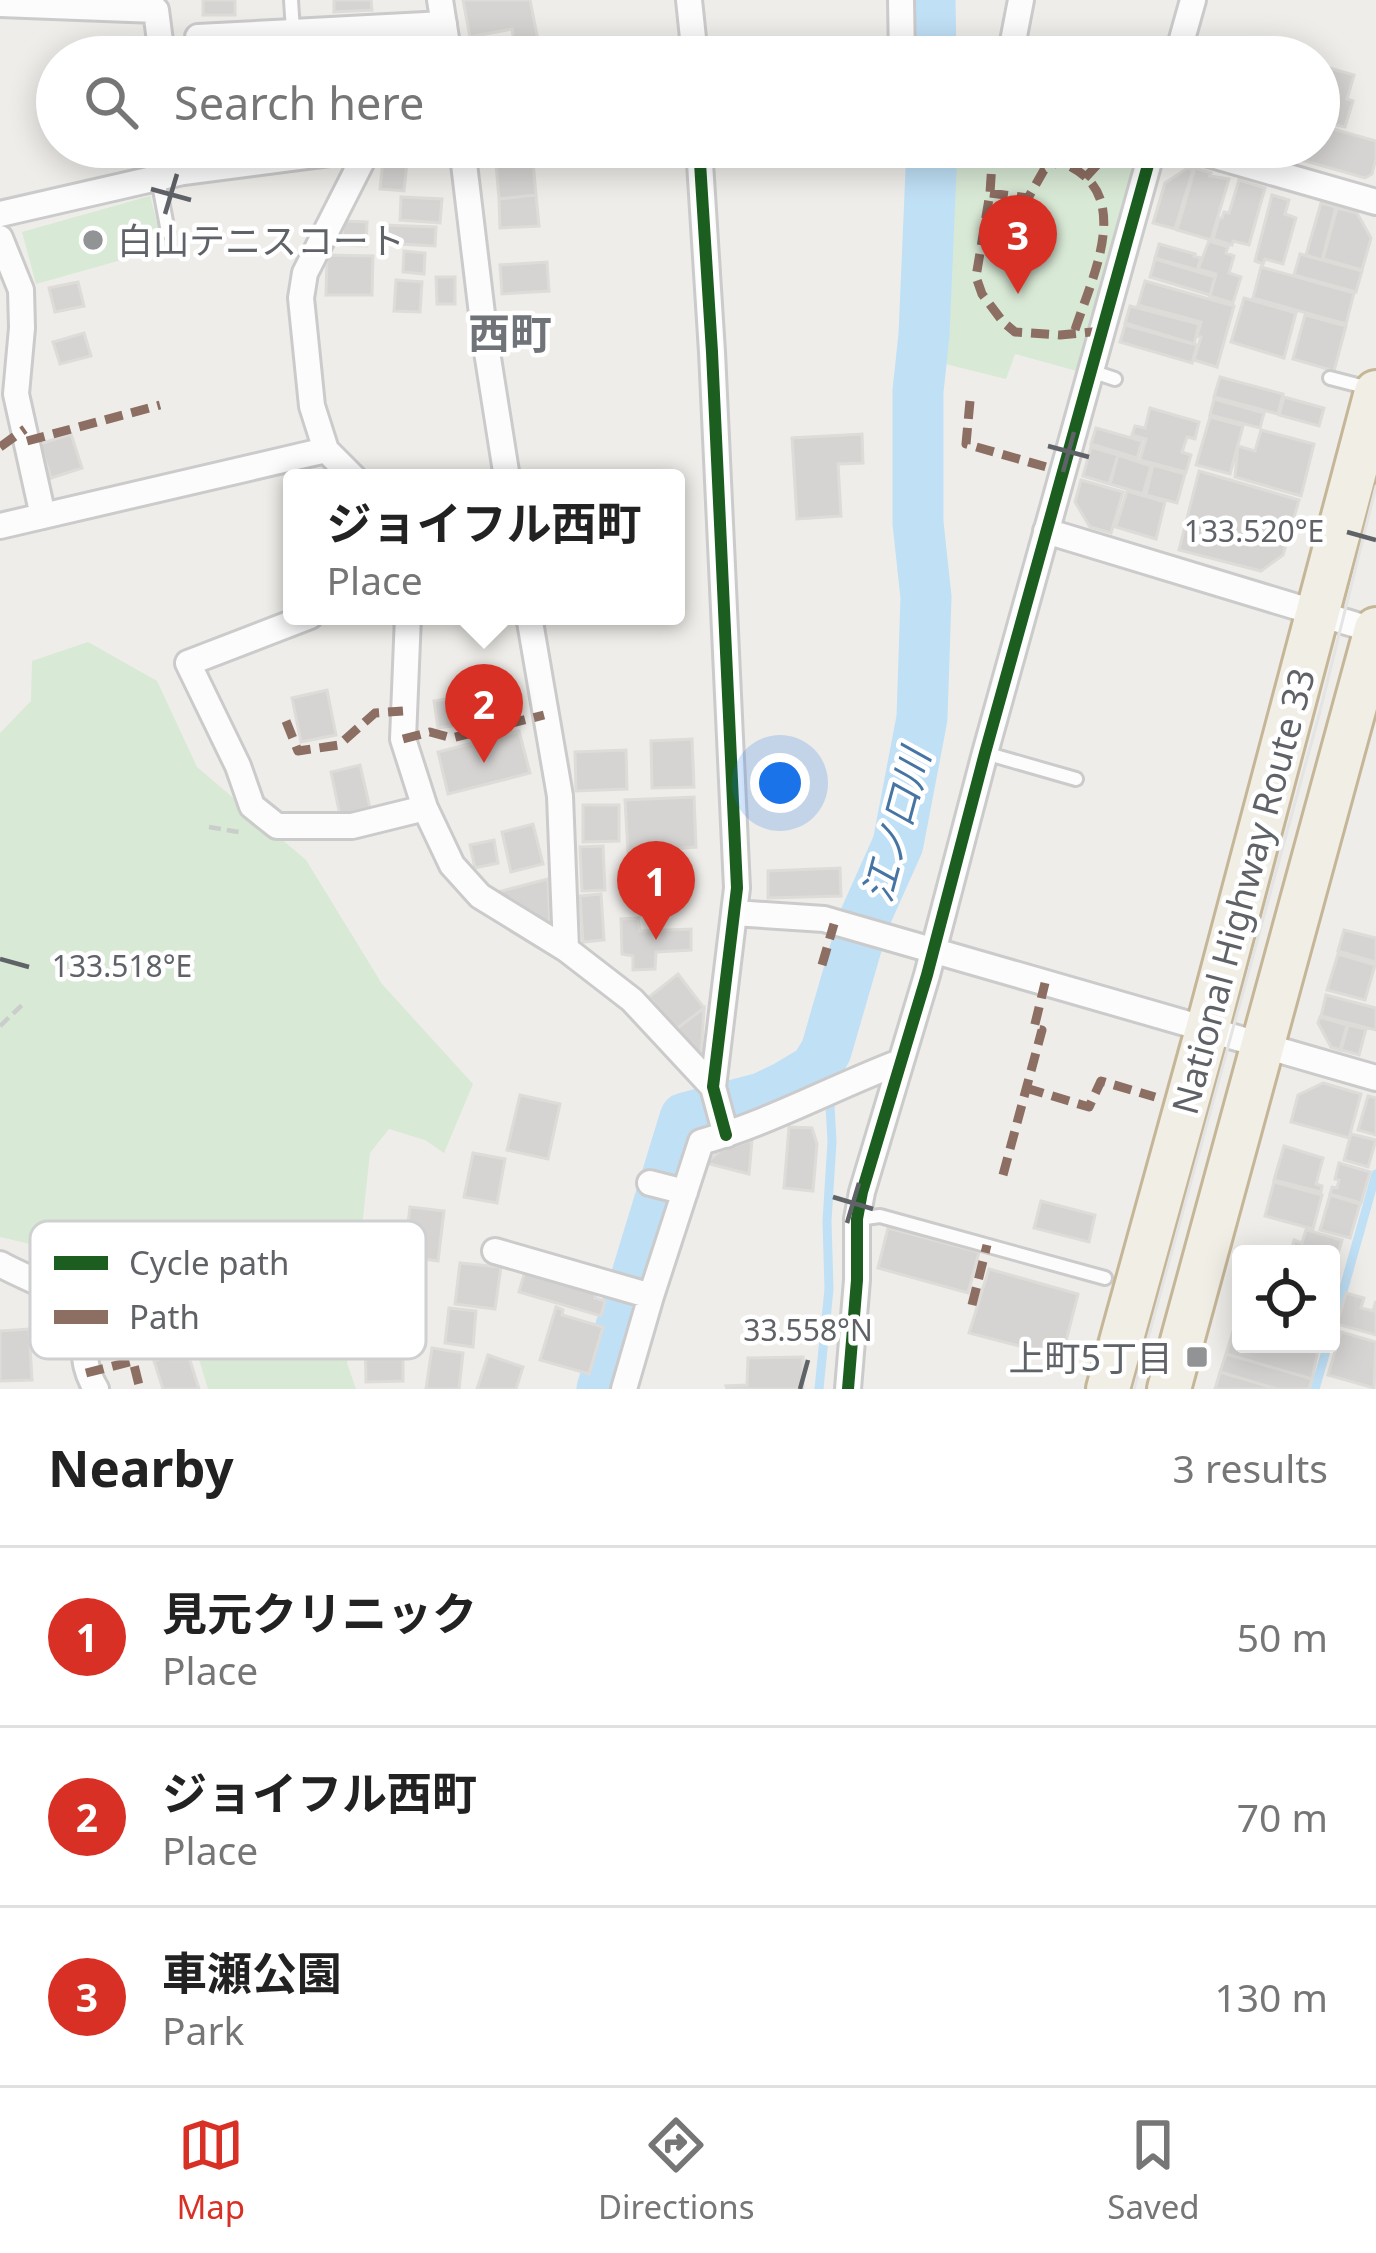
<!DOCTYPE html>
<meta charset="utf-8">
<style>
:root{--surface:#fff;--page:#f2f2f2;--text:#222;--muted:#767676;--line:#e0e0e0;--accent:#d93025}
body{margin:0;font-family:"Noto Sans","Noto Sans JP",sans-serif;background:var(--page);color:var(--text)}
.controls{position:absolute;right:36px;bottom:36px;display:grid;overflow:hidden;border-radius:12px;box-shadow:0 6px 30px #0003}
.controls button{width:108px;height:108px;display:grid;place-items:center;padding:0;border:0;border-bottom:3px solid var(--line);background:var(--surface);color:var(--text);font:60px sans-serif}
.you{position:absolute;left:780px;top:783px;width:42px;height:42px;margin:-30px;border:9px solid #fff;border-radius:50%;background:#1a73e8;box-shadow:0 0 0 18px #1a73e833}
.badge{display:grid;place-items:center;width:78px;height:78px;border-radius:50%;background:var(--accent);color:#fff;font-size:39px;font-weight:700}
.pin{position:absolute;translate:-50% -99px;filter:drop-shadow(0 3px 6px #0008)}
.pin::after{content:'';position:absolute;top:63px;width:42px;height:36px;background:inherit;clip-path:polygon(0 0,100% 0,50% 100%)}
.popup{position:absolute;left:283px;top:469px;width:402px;height:156px;box-sizing:border-box;display:grid;place-content:center;border-radius:12px;background:var(--surface);filter:drop-shadow(0 3px 9px #0005);font-size:39px;white-space:nowrap;color:var(--muted)}
.popup b{font-size:45px;color:var(--text)}
.popup::after{content:'';position:absolute;left:50%;top:100%;margin-left:-24px;border:24px solid transparent;border-top-color:var(--surface)}
.list{margin:0;padding:0;list-style:none}
h2{display:flex;justify-content:space-between;align-items:center;height:156px;margin:0;padding:0 48px;font-size:51px}
h2 small{font-size:39px;font-weight:400;color:var(--muted)}
.list li{display:grid;grid-template-columns:78px 1fr auto;gap:36px;align-items:center;box-sizing:border-box;height:180px;padding:0 48px;border-top:3px solid var(--line)}
.list b{display:block;font-size:45px;white-space:nowrap}
.list p{margin:0;font-size:39px;white-space:nowrap;color:var(--muted)}
.list em{font-size:39px;font-style:normal;color:var(--muted)}
.icon{flex:none;width:66px;height:66px;fill:none;stroke:currentColor;stroke-width:2;stroke-linecap:round;stroke-linejoin:round}
.map{position:relative;flex:none;width:1376px;height:1389px;overflow:hidden}
.search{position:absolute;background:var(--surface);box-shadow:0 6px 30px #0003;left:36px;right:36px;top:36px;height:132px;display:flex;align-items:center;gap:30px;box-sizing:border-box;padding:0 42px;border-radius:66px;color:var(--muted);font-size:45px}
.sheet{height:696px;background:var(--surface)}
nav{display:flex;justify-content:space-around;align-items:center;box-sizing:border-box;height:168px;border-top:3px solid var(--line);background:var(--surface);font-size:33px;color:var(--muted)}
nav a{display:grid;justify-items:center;gap:6px}
nav .on{color:var(--accent)}
.map>svg:first-child{display:block}
.green{fill:#d8e9d5}
.lines{fill:none;stroke-linecap:round;stroke-linejoin:round}
.stream{stroke:#c0e0f6;stroke-width:9}
.river{stroke:#c0e0f6;stroke-width:51}
.building{fill:#d5d4d2;stroke:#dddcd8;stroke-width:3}
.service-casing{stroke:#cbcbcb;stroke-width:18}
.minor-casing{stroke:#cbcbcb;stroke-width:30}
.trunk-casing{stroke:#c5b697;stroke-width:48}
.path{stroke:#cacecb;stroke-width:4.5;stroke-dasharray:12 6;stroke-linecap:butt}
.service{stroke:#fcfcfc;stroke-width:12}
.minor{stroke:#fcfcfc;stroke-width:24}
.trunk{stroke:#f1eee6;stroke-width:42}
.tram{stroke:#e3e4e3;stroke-width:3}
.quiet{stroke:#8d6e63;stroke-width:9;stroke-dasharray:18 9;stroke-linecap:butt}
.cycleway-casing{stroke:#fff;stroke-width:20}
.cycleway{stroke:#1b5e20;stroke-width:12}
.ticks{fill:none;stroke:#5f6267;stroke-width:4.5}
.poi-dot{fill:#919394;stroke:#fff;stroke-width:4.5}
.labels{text-anchor:middle;dominant-baseline:central;stroke-width:9;stroke-linejoin:round;paint-order:stroke}
.poi-label{font-size:36px;fill:#5f6267;stroke:#fff;text-anchor:start}
.street-label{font-size:36px;fill:#5f6267;stroke:#fff}
.water-label{font-size:39px;font-style:italic;fill:#4675a4;stroke:#fff}
.quarter-label{font-size:42px;font-weight:bold;fill:#707479;stroke:#fff}
.key{fill:#fff;stroke:#cfd0d1;stroke-width:3}
.key-label{font-size:33px;fill:#5f6267}
.ticks-label{font-size:30px;text-anchor:middle;fill:#5f6267;stroke:#fff;stroke-width:9;stroke-linejoin:round;paint-order:stroke}
</style>
<div class="map">
<svg width="1376" height="1389" viewBox="0 0 1376 1389">
<rect width="100%" height="100%" fill="#eeede9"/>
<path class="green" d="M948,147H1119L1134,174L1077,371L1015,354L1006,379L929,360L944,234Z
M150,196L164,248L36,284L22,232Z
M88,642L157,681L197,767L306,860L382,984L473,1084L444,1153L425,1140L389,1129L370,1153L360,1245L407,1281L402,1313L361,1316L347,1363L356,1389H208L174,1277L0,1237V733L31,701L32,661Z"/>
<g class="lines">
<path class="stream" d="M815,1069L830,1105L832,1142L827,1221L829,1289L819,1389
M1331,1334L1376,1174
M1315,1389L1328,1344"/>
<path class="river" d="M930,0L931,57
M602,1389L685,1118L762,1098L785,1087L815,1069L826,1051L864,920L898,844L922,718L926,597L918,523V391L924,335L932,147"/>
</g>
<path class="building" d="M203,0H235V15H203Z
M334,0H371L372,10L334,12Z
M463,0H530L540,50L516,55L512,29L470,37Z
M1319,65L1354,75L1347,99L1353,101L1345,127L1319,121Z
M1319,125L1376,141V158L1372,174L1365,178L1284,155L1286,147H1319Z
M396,147H431V161H396Z
M383,161L407,163L404,191L380,189Z
M533,162L536,195L499,199L496,164Z
M1188,168L1193,170L1175,229L1153,223L1165,183Z
M1195,168L1211,173L1210,176L1229,179L1211,240L1177,230Z
M1239,180L1265,188L1249,245L1233,241L1232,245L1213,239L1219,218H1222L1224,212L1229,213Z
M536,195L539,226L500,228L499,199Z
M1272,195L1289,200L1285,214L1296,218L1283,264L1265,259L1263,264L1255,261Z
M401,197L442,199L440,223L400,220Z
M1321,203L1336,207L1322,260L1306,255Z
M1337,208L1357,213L1371,238L1362,270L1323,259Z
M343,221L367,222L366,246L342,245Z
M381,225L436,227L435,246L380,243Z
M1209,241L1228,247L1226,253L1234,256L1229,273L1241,277L1233,303L1210,296L1216,274L1198,269Z
M1159,244L1195,254L1194,256L1201,258L1197,270L1155,258Z
M404,251L425,253L424,274L403,272Z
M1300,254L1362,271L1356,292L1294,275Z
M327,255L373,256L372,295H326Z
M1155,259L1215,277L1210,295L1150,277Z
M547,262L549,291L502,294L500,265Z
M1261,267L1354,293L1346,324L1253,298Z
M436,277H455V304H437Z
M396,280L422,282L420,312L394,311Z
M1145,281L1234,306L1217,367L1194,360L1201,337L1197,336L1201,322L1138,305Z
M78,282L84,306L55,312L49,288Z
M1244,298L1296,313L1284,358L1231,342Z
M1130,306L1199,324L1194,344L1125,323Z
M1305,315L1346,326L1334,371L1293,359Z
M1125,325L1197,345L1192,363L1120,342Z
M84,333L91,356L60,364L53,342Z
M1220,377L1283,394L1278,414L1214,397Z
M1284,397L1324,408L1319,426L1279,415Z
M1214,399L1264,413L1260,428L1210,415Z
M1150,408L1199,422L1195,439L1187,437L1182,452L1191,455L1186,472L1140,460L1146,439L1132,435L1135,426L1145,428Z
M1210,417L1243,426L1230,474L1196,465Z
M1096,428L1142,441L1137,458L1091,444Z
M1261,430L1314,444L1301,496L1235,477L1238,446L1255,451Z
M71,434L82,468L51,478L40,444Z
M862,434L863,463L838,464L841,516L797,519L792,438Z
M1091,447L1118,455L1109,484L1083,476Z
M1118,455L1151,466L1143,494L1110,484Z
M1153,465L1185,474L1177,503L1146,495Z
M1199,471L1299,500L1283,555L1261,571L1179,550Z
M1081,480L1123,492L1111,533L1090,527L1075,502Z
M1127,491L1165,502L1156,539L1116,527Z
M327,690L336,735L301,742L292,698Z
M505,690L509,718L438,728L434,701Z
M519,731L530,773L448,794L438,752Z
M692,739L694,787L652,788L651,741Z
M626,750L627,789L576,791L575,752Z
M360,765L370,808L340,815L331,772Z
M694,797L696,847L628,852L625,800Z
M583,805H619V841L583,842Z
M533,824L543,864L511,872L502,832Z
M494,840L498,863L475,868L470,845Z
M603,846L605,890L582,891L580,847Z
M840,868L841,896L768,898V871Z
M548,879L550,926L498,892Z
M601,894L604,940L583,942L580,896Z
M638,918L640,931L691,929V950L656,952L655,969L633,970V956L622,954L621,919Z
M1344,930L1376,938V962L1338,951Z
M1338,954L1375,965L1365,1000L1327,990Z
M678,974L704,1008L675,1030L649,997Z
M1326,995L1376,1008V1030L1321,1016Z
M704,1008L701,1059L675,1030Z
M1320,1017L1347,1025L1340,1050L1331,1047L1318,1023Z
M1348,1025L1366,1029L1359,1055L1341,1050Z
M1323,1083L1361,1094L1349,1138L1291,1122L1298,1095Z
M520,1095L560,1104L548,1159L507,1150Z
M1368,1096L1376,1098V1135L1358,1130Z
M789,1127L812,1128L817,1144L813,1191L784,1188Z
M1351,1134L1376,1140L1368,1167L1344,1160Z
M752,1140L749,1174L706,1163L720,1151Z
M1284,1146L1323,1158L1316,1184L1322,1186L1321,1192L1274,1180Z
M473,1153L505,1159L497,1203L464,1197Z
M1339,1163L1370,1172L1361,1203L1330,1194L1332,1187L1337,1188L1339,1180L1335,1179Z
M1274,1182L1322,1195L1313,1229L1265,1216Z
M1330,1195L1360,1204L1350,1238L1320,1230Z
M1041,1201L1095,1215L1089,1242L1034,1228Z
M410,1207L444,1211L438,1261L404,1256Z
M888,1228L979,1252L968,1293L878,1268Z
M1306,1230L1342,1240L1331,1277V1254H1290L1294,1240L1302,1243Z
M460,1263L501,1267L495,1309L455,1304Z
M989,1269L1078,1294L1062,1357L969,1333Z
M525,1271L597,1291L595,1298L605,1301L601,1316L519,1292Z
M1346,1293L1364,1298L1361,1308L1373,1311L1376,1301V1335L1337,1324Z
M556,1307L563,1310L562,1315L603,1327L589,1374L540,1360Z
M449,1308L476,1311L473,1347L445,1343Z
M365,1326H403V1381L366,1382Z
M1234,1328L1241,1330V1344H1297L1318,1350L1312,1379L1226,1354Z
M29,1329L32,1380L0,1381V1331Z
M1341,1332L1376,1342L1374,1388L1328,1375Z
M432,1348L463,1353L459,1389H426Z
M187,1351L199,1389H163L154,1361Z
M1226,1354L1312,1379L1309,1389H1277L1220,1372Z
M488,1355L523,1367L516,1389H477Z
M803,1357V1389H727L726,1386L747,1385L748,1358Z
M1220,1372L1277,1389H1215Z"/>
<g class="lines">
<defs>
<path id="service" d="M291,0L293,31
M158,179L168,232
M1091,371L1115,379
M1330,378L1369,388
M985,753L1076,779
M858,1219L880,1216L1105,1278"/>
<path id="minor" d="M440,0L449,57
M689,0L695,57
M901,0L902,57
M0,4L156,10L162,57
M198,37L444,24
M424,57L444,24
M1010,57L1021,0
M1177,57L1193,0
M462,147L485,339L507,478
M699,147L712,352L737,888L713,1087L726,1135
M1184,147L1376,202
M0,214L183,172L368,148
M0,238L21,290L22,328L16,394L43,516
M354,478L326,450L312,406L301,298L305,273L369,147
M0,526L326,450
M1046,531L1376,631
M310,616L188,663L238,766L252,806L277,826H352L425,808
M408,616L403,739L425,808L452,865L480,896L566,949L632,1000L713,1087
M529,616L560,796L566,949
M734,913L824,919L1376,1078
M650,1183L685,1192
M495,1251L651,1296
M0,1264C33,1283 77,1290 83,1334C85,1357 84,1369 96,1389
M624,1389L651,1296L701,1142C771,1122 832,1088 900,1062
M848,1389L857,1280V1219L862,1192L927,975L985,753L1153,147"/>
<path id="trunk" d="M1108,1389L1207,1030L1376,392
M1169,1389L1376,629"/>
</defs>
<use href="#service" class="service-casing"/>
<use href="#minor" class="minor-casing"/>
<use href="#trunk" class="trunk-casing"/>
<path class="path" d="M209,827L239,832
M0,1026L22,1005"/>
<use href="#service" class="service"/>
<use href="#minor" class="minor"/>
<use href="#trunk" class="trunk"/>
<path class="tram" d="M1134,1389L1319,715L1376,486"/>
<path class="quiet" d="M993,147L990,193L976,277L982,294L1003,322L1015,332L1060,335L1102,331
M992,150C1013,153 1037,154 1057,161C1139,188 1092,276 1074,333
M1085,178L1097,165L1129,147
M990,193L1028,198L1044,170L1059,161
M970,401L966,444L1064,472
M27,441L160,405
M0,447L25,429
M286,721L298,751L339,745L375,713L403,711
M403,739L430,732L452,738L544,715
M822,965L834,924
M1026,1088L1089,1107L1101,1081L1155,1097
M1003,1175L1042,1030L1034,1028L1045,983
M972,1305L987,1245
M86,1373L133,1361L140,1389"/>
<defs>
<path id="cycleway" d="M699,147L712,352L737,888L713,1087L726,1135
M848,1389L857,1280V1219L862,1192L927,975L985,753L1153,147"/>
</defs>
<use href="#cycleway" class="cycleway-casing"/>
<use href="#cycleway" class="cycleway"/>
</g>
<path class="ticks" d="M151,189L191,200M165,214L177,174M1048,446L1089,457M1063,472L1074,432M1347,532L1376,540M0,959L29,967M833,1197L873,1209M847,1223L859,1183M800,1389L808,1360"/>
<g class="poi-dot">
<circle cx="93" cy="240" r="12"/>
<rect x="1185" y="1345" width="24" height="24" rx="6"/>
</g>
<g class="labels">
<g class="poi-label">
<text x="117" y="240">白山テニスコート</text>
<text x="1173" y="1357" text-anchor="end">上町5丁目</text>
</g>
<g class="street-label">
<text transform="translate(1243 891) rotate(-75)">National Highway Route 33</text>
</g>
<g class="water-label">
<text transform="translate(895 825) rotate(-75)">江ノ口川</text>
</g>
<g class="quarter-label">
<text x="510" y="332">西町</text>
</g>
</g>
<rect x="30" y="1221" width="396" height="138" rx="18" class="key"/>
<rect x="54" y="1256" width="54" height="14" fill="#1b5e20"/>
<rect x="54" y="1310" width="54" height="14" fill="#8d6e63"/>
<g class="key-label">
<text x="129" y="1275">Cycle path</text>
<text x="129" y="1329">Path</text>
</g>
<g class="ticks-label">
<text x="1254" y="542">133.520°E</text>
<text x="122" y="977">133.518°E</text>
<text x="808" y="1341">33.558°N</text>
</g>
</svg>
<div class="controls">
<button><svg class="icon" aria-label="locate" viewBox="0 0 24 24"><circle cx="12" cy="12" r="6"/><path d="M12 2v4M12 18v4M2 12h4M18 12h4"/></svg></button>
</div>
<div class="you"></div>
<div class="pin badge" style="left:656px;top:940px">1</div>
<div class="pin badge" style="left:484px;top:763px">2</div>
<div class="popup"><b>ジョイフル西町</b>Place</div>
<div class="pin badge" style="left:1018px;top:294px">3</div>
<div class="search"><svg class="icon" aria-label="search" viewBox="0 0 24 24"><circle cx="10" cy="10" r="6"/><path d="M15 15l6 6"/></svg>Search here</div>
</div>
<section class="sheet">
<h2>Nearby<small>3 results</small></h2>
<ul class="list">
<li><span class="badge">1</span><div><b>見元クリニック</b><p>Place</p></div><em>50 m</em></li>
<li><span class="badge">2</span><div><b>ジョイフル西町</b><p>Place</p></div><em>70 m</em></li>
<li><span class="badge">3</span><div><b>車瀬公園</b><p>Park</p></div><em>130 m</em></li>
</ul>
</section>
<nav>
<a class="on"><svg class="icon" aria-label="map" viewBox="0 0 24 24"><path d="M3 6l6-2 6 2 6-2v14l-6 2-6-2-6 2zM9 4v14M15 6v14"/></svg>Map</a>
<a><svg class="icon" aria-label="directions" viewBox="0 0 24 24"><path d="M12 3l9 9-9 9-9-9zM9 14v-3h6M13 9l2 2-2 2"/></svg>Directions</a>
<a><svg class="icon" aria-label="saved" viewBox="0 0 24 24"><path d="M7 4h10v16l-5-4-5 4z"/></svg>Saved</a>
</nav>
